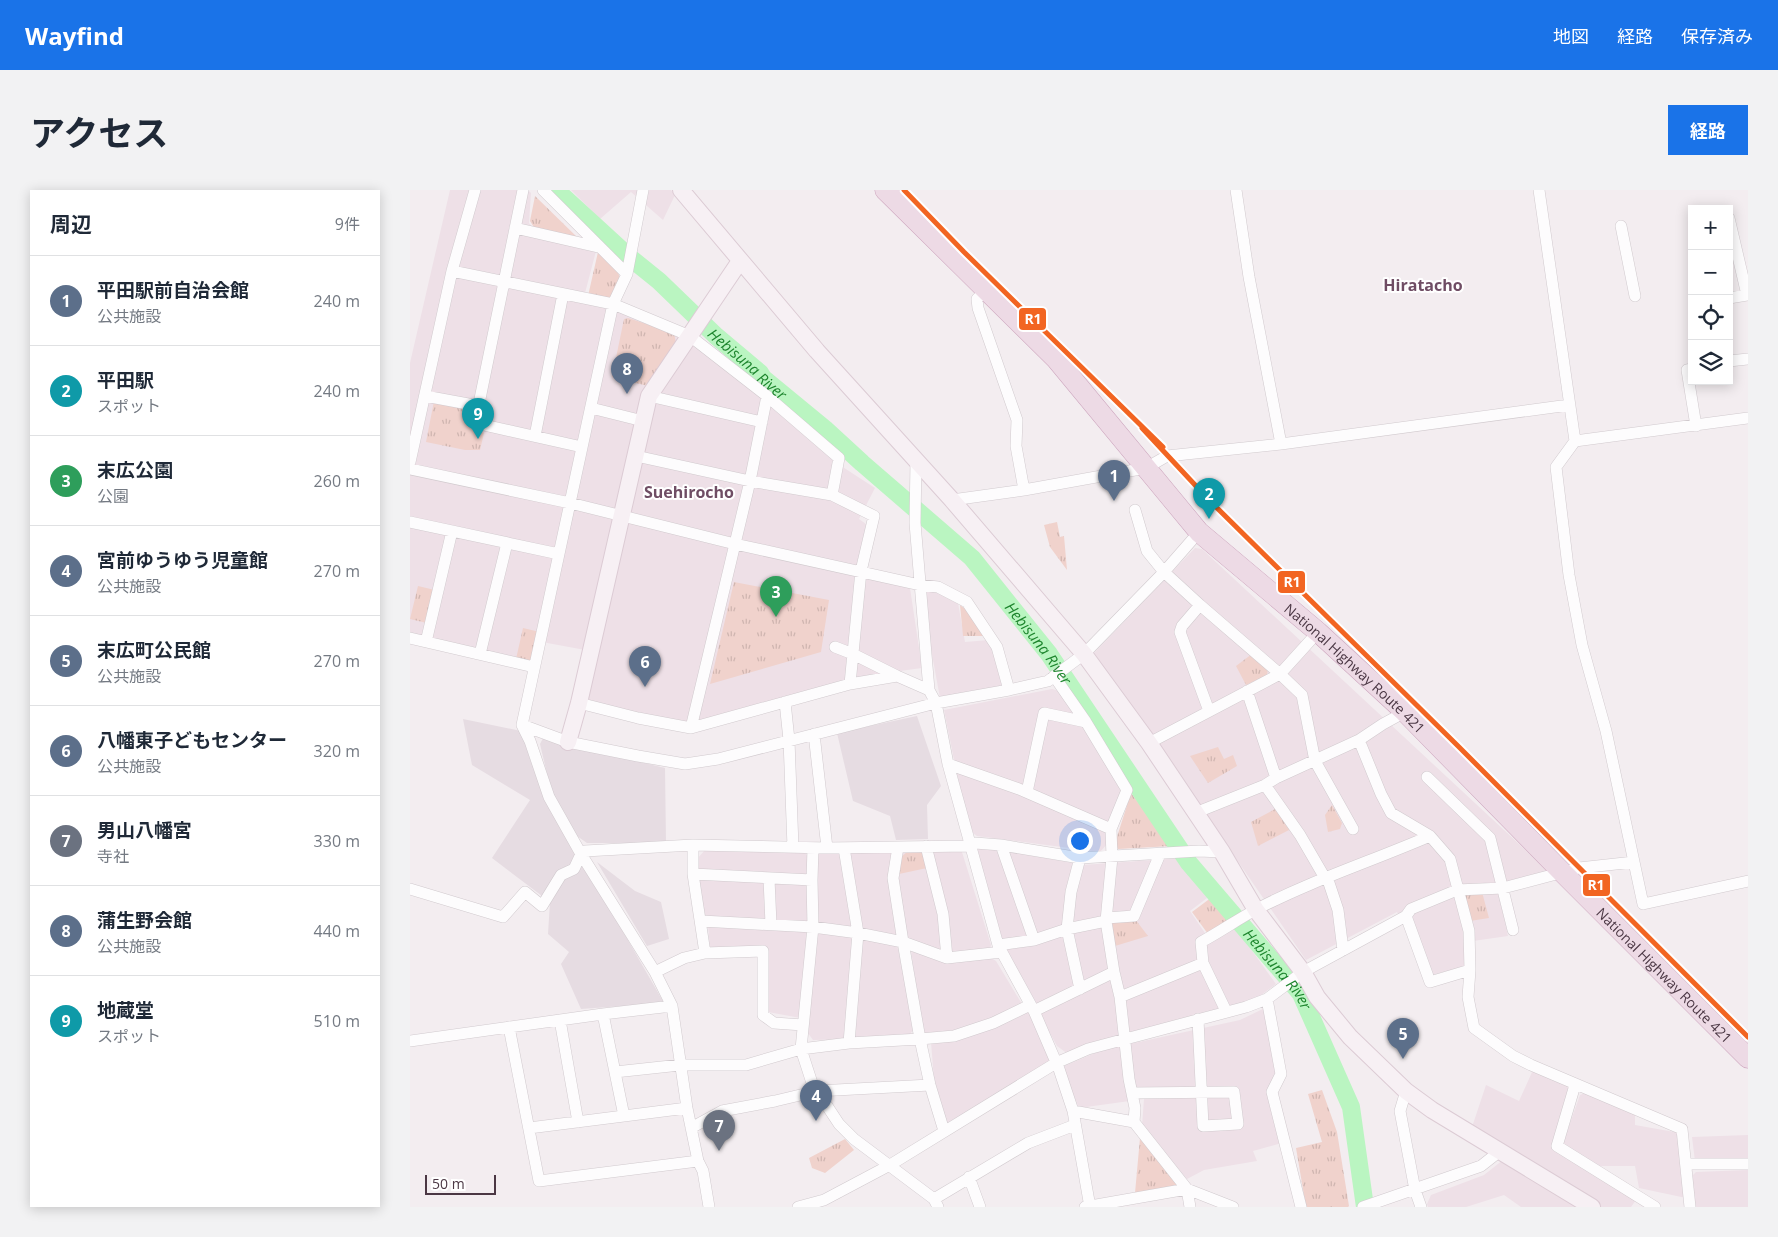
<!DOCTYPE html>
<html lang="ja">
<meta charset="utf-8">
<style>
:root{--surface:#fff;--page:#f2f2f3;--text:#1f2937;--muted:#747a83;--line:#e0e1e3;--accent:#1a73e8}
body{margin:0;font-family:"Open Sans","Noto Sans JP",sans-serif;background:var(--page);color:var(--text)}
.controls{position:absolute;right:15px;top:15px;display:grid;overflow:hidden;border-radius:0px;box-shadow:0 2px 12px #0003}
.controls button{width:45px;height:45px;display:grid;place-items:center;padding:0;border:0;border-bottom:1px solid var(--line);background:var(--surface);color:var(--text);font:25px sans-serif}
.scale{position:absolute;left:15px;bottom:12px;width:71px;box-sizing:border-box;padding-left:5px;border:2px solid #4b3744;border-top:0;font-size:14px;line-height:18px;white-space:nowrap;color:#4b3744;-webkit-text-stroke:4px #fff;paint-order:stroke}
.you{position:absolute;left:669px;top:650px;width:18px;height:18px;margin:-12px;border:4px solid #fff;border-radius:50%;background:#1a73e8;box-shadow:0 0 0 8px #1a73e833}
.badge{display:grid;place-items:center;width:32px;height:32px;border-radius:50%;background:var(--accent);color:#fff;font-size:16px;font-weight:700}
.pin{position:absolute;translate:-50% -41px;filter:drop-shadow(0 1px 2px #0008)}
.pin::after{content:'';position:absolute;top:26px;width:18px;height:15px;background:inherit;clip-path:polygon(0 0,100% 0,50% 100%)}
.list{margin:0;padding:0;list-style:none}
h2{display:flex;justify-content:space-between;align-items:center;height:65px;margin:0;padding:0 20px;font-size:21px}
h2 small{font-size:16px;font-weight:400;color:var(--muted)}
.list li{display:grid;grid-template-columns:32px 1fr auto;gap:15px;align-items:center;box-sizing:border-box;height:90px;padding:0 20px;border-top:1px solid var(--line)}
.list b{display:block;font-size:19px;white-space:nowrap}
.list p{margin:0;font-size:16px;white-space:nowrap;color:var(--muted)}
.list em{font-size:16px;font-style:normal;color:var(--muted)}
.icon{flex:none;width:28px;height:28px;fill:none;stroke:currentColor;stroke-width:2;stroke-linecap:round;stroke-linejoin:round}
.map{position:relative;flex:none;width:1338px;height:1017px;overflow:hidden;border-radius:0px}
header{display:flex;align-items:center;gap:30px;box-sizing:border-box;height:70px;padding:0 25px;background:var(--accent);color:#fff}
header strong{font-size:24px}
nav{display:flex;gap:28px;margin-inline-start:auto;font-size:18px}
.intro{display:flex;align-items:center;justify-content:space-between;box-sizing:border-box;height:120px;padding:0 30px}
h1{margin:0;font-size:35px}
.button{padding:12px 22px;border-radius:0px;background:var(--accent);color:#fff;font-size:18px;font-weight:700}
main{display:flex;gap:30px;padding:0 30px}
aside{flex:1;background:var(--surface);border-radius:0px;box-shadow:0 2px 12px #0003}
.map>svg:first-child{display:block}
.residential{fill:#eee0e7}
.industrial{fill:#e6dce2}
.park{fill:url(#park-tufts)}
.lines{fill:none;stroke-linecap:round;stroke-linejoin:round}
.river{stroke:#baf5c1;stroke-width:18}
.street-casing{stroke:#d1cace;stroke-width:12}
.secondary-casing{stroke:#dccbd4;stroke-width:18}
.highway-casing{stroke:#cda6be;stroke-width:21}
.street{stroke:#fdfcfd;stroke-width:11}
.secondary{stroke:#f7f0f4;stroke-width:16}
.highway{stroke:#eddae5;stroke-width:20}
.rail-1-casing{stroke:#fff;stroke-width:9}
.rail-1{stroke:#f26522;stroke-width:5}
.labels{text-anchor:middle;dominant-baseline:central;stroke-width:4;stroke-linejoin:round;paint-order:stroke}
.street-label{font-size:14px;fill:#4b3744;stroke:#fff}
.water-label{font-size:15px;font-style:italic;fill:#1d852d;stroke:#fff}
.quarter-label{font-size:16px;font-weight:bold;fill:#6f4d64;stroke:#fff}
.line-badge{stroke:#fff;stroke-width:2}
.badge-label{font-size:14px;text-anchor:middle;font-weight:bold;fill:#fff}
</style>
<header>
<strong>Wayfind</strong>
<nav><a>地図</a><a>経路</a><a>保存済み</a></nav>
</header>
<div class="intro"><h1>アクセス</h1><a class="button">経路</a></div>
<main>
<aside>
<h2>周辺<small>9件</small></h2>
<ul class="list">
<li><span class="badge" style="background:#5c6f8a">1</span><div><b>平田駅前自治会館</b><p>公共施設</p></div><em>240 m</em></li>
<li><span class="badge" style="background:#0f9aa8">2</span><div><b>平田駅</b><p>スポット</p></div><em>240 m</em></li>
<li><span class="badge" style="background:#2e9e5b">3</span><div><b>末広公園</b><p>公園</p></div><em>260 m</em></li>
<li><span class="badge" style="background:#5c6f8a">4</span><div><b>宮前ゆうゆう児童館</b><p>公共施設</p></div><em>270 m</em></li>
<li><span class="badge" style="background:#5c6f8a">5</span><div><b>末広町公民館</b><p>公共施設</p></div><em>270 m</em></li>
<li><span class="badge" style="background:#5c6f8a">6</span><div><b>八幡東子どもセンター</b><p>公共施設</p></div><em>320 m</em></li>
<li><span class="badge" style="background:#6b7280">7</span><div><b>男山八幡宮</b><p>寺社</p></div><em>330 m</em></li>
<li><span class="badge" style="background:#5c6f8a">8</span><div><b>蒲生野会館</b><p>公共施設</p></div><em>440 m</em></li>
<li><span class="badge" style="background:#0f9aa8">9</span><div><b>地蔵堂</b><p>スポット</p></div><em>510 m</em></li>
</ul>
</aside>
<div class="map">
<svg width="1338" height="1017" viewBox="0 0 1338 1017">
<defs>
<pattern id="park-tufts" width="24" height="20" patternUnits="userSpaceOnUse" patternTransform="scale(1.25)"><rect width="24" height="20" fill="#f0d2cc"/><path d="M3 7l-1-3M5 7V3M7 7l1-3M15 17l-1-3M17 17v-4M19 17l1-3" fill="none" stroke="#cfb5b0"/></pattern>
</defs>
<rect width="100%" height="100%" fill="#f3edf0"/>
<path class="residential" d="M40,0H118L121,3L119,33L129,46L186,61L174,107L274,142L425,272L465,298L449,329L456,334L446,384L500,398L512,478L460,485L278,535L174,510L186,462L132,452L126,472L0,444V173Z
M161,0H261L265,5L253,30L221,2L190,29Z
M785,358L792,359L1138,681L1086,694L1098,746L1063,751L1064,775L1021,785L987,722L896,770L684,463Z
M516,402H533L548,413L555,452L579,450L595,496L530,508L515,426Z
M642,499L650,501L712,601L698,653L690,662L567,646L558,639L534,520Z
M574,657L673,675L770,668L801,705L780,721L797,746L820,730L866,794L843,811L658,864L647,856L594,759L564,661Z
M551,659L581,755L580,760L534,763L502,750L294,726L285,676L288,668L294,661L394,662L399,667H404L413,661Z
M298,735L408,741L487,755L506,837L500,844L446,849L403,850L398,843L396,829L358,822L355,759H300Z
M501,760L577,765L586,771L612,814L582,830L541,844H513Z
M855,818L867,882L860,903L872,953L843,961L847,971L794,980L777,989L732,936L734,909L669,918L652,877L692,860L830,830Z
M618,821L641,873L537,933L524,890L521,852Z
M1123,880L1161,897L1144,958L1226,1010L1221,1017H1190L1062,937L1076,895L1109,911Z
M1177,902L1225,924V935L1270,943L1276,1008L1229,998L1225,976H1184L1153,953L1170,905Z
M1338,945V971H1285L1282,947Z
M1093,970L1167,1013L1165,1017H1111L1094,1005L1056,1017H1018L1017,1014L1021,1005L1074,985Z
M1338,980V1017H1285L1281,987L1286,982Z"/>
<path class="industrial" d="M507,526L531,596L517,615L518,649L486,650L480,626L443,611L427,543Z
M53,529L116,542L117,550L176,677L254,813L171,819L151,774L159,762L138,744L140,712L82,668L120,610L62,575Z
M133,548L255,578L256,653H177L167,646L143,609L130,554Z
M187,672L225,701L251,712L259,749L237,756Z"/>
<path class="park" d="M125,6L168,48L125,39L120,31Z
M188,62L207,81L212,91L207,109L178,106Z
M218,128L264,143L266,153L238,196L202,187L214,129Z
M24,211L65,219L67,227L65,239L74,243L70,260H55L16,252Z
M647,332L650,347L654,346L657,380L640,357L634,335Z
M324,392L419,410L411,462L300,494Z
M8,396L29,401L21,434L0,429Z
M550,415L558,421L574,446H553Z
M113,438L134,443L120,472L106,469Z
M842,464L858,478L857,485L836,495L826,476Z
M808,557L814,569L823,565L827,576L798,593L780,566Z
M721,603L761,656L708,659L705,653Z
M922,615L932,633L930,639L918,642L915,625Z
M867,618L881,639L848,656L841,632Z
M509,659L515,663L517,678L489,684L491,667L497,662Z
M1058,702H1072L1079,728L1060,731L1053,708Z
M802,707L819,729L798,744L782,722Z
M725,729L738,746L705,756L702,733L703,730Z
M912,900L927,942L939,1016L938,1017H896L886,958L912,952L898,904Z
M730,948L768,995L725,1003Z
M435,949L444,960L415,983L402,978L399,968Z"/>
<g class="lines">
<path class="river" id="s1" d="M146,0L218,66L249,91L306,146L350,183L353,188L415,239L452,273L562,368L639,464L779,673L891,804L941,917L955,1017"/>
<defs>
<path id="street" d="M113,0L65,233L172,257
M133,0L217,84
M233,0L217,84L203,114L112,535L120,551L139,607L171,664L245,782L262,816L277,918L288,971L293,981L299,1017
M826,0L839,87L871,254
M1129,0L1165,251
M1319,28L1337,105L1319,108
M1211,36L1225,106
M105,38L188,57
M42,81L203,114L280,146L357,206L429,268L422,305
M577,99L567,109L568,118L607,230L606,256L614,300
M1319,171L1338,169
M1282,179L1277,180L1286,236
M15,206L69,216
M239,206L352,232
M181,218L233,231
M1338,228L1165,251L1146,277L1159,385L1172,455L1196,541L1233,714L1338,691
M125,246L153,104
M226,266L340,291L422,305L464,326L451,381L440,494
M506,271L505,333L519,500L526,513L538,574L588,755L624,821L649,879L663,921L680,1017
M0,272L42,81L65,0
M0,279L160,313L325,354L510,395L528,397L557,412L587,457L599,500
M542,310L614,300L736,278L757,266L871,254L1159,215
M725,320L737,361L754,382L790,415L870,484L892,505L905,571L943,639
M0,332L149,364
M790,415L772,436L770,442L799,521
M0,448L124,477
M16,452L42,341
M425,457L443,464L487,486
M70,464L97,353
M644,486L676,532L717,600L701,639L702,667L696,731L704,782L710,807L719,889L725,918L724,932L777,999L823,1017
M837,501L866,588
M375,512L379,550L383,657
M169,513L228,528L281,538L440,494L487,486L519,500
M112,535L158,552L228,566L275,574L308,569L526,513L599,500L638,491L674,464L754,382L789,342
M281,538L340,291L357,206
M404,544L417,658
M949,550L971,604L981,623L1020,646L1040,669L1059,741L1060,780L1058,807L1064,838L1103,866L1121,875L1272,939L1280,1017
M739,553L870,484L908,442
M538,574L609,599L701,639
M1017,587L1080,648L1103,740
M855,595L890,645L915,688
M617,602L634,523L676,532
M785,623L855,595L866,588L949,550L973,534L995,522
M283,655V684L295,763
M591,655L624,750
M516,656L533,724L537,768
M488,657L483,688L493,752L510,849L520,895L534,941
M403,658L402,690L403,737L391,859L402,893L429,934L444,949L524,1009L528,1017
M434,658L448,743L439,853
M670,668L661,702L657,739L670,799
M283,684L402,690
M917,687L928,720L933,760
M359,689L361,734
M0,699L93,727L115,702L132,716L151,685L164,679L171,664L175,661L283,655L417,658L559,656L565,653L591,655L670,668L789,661L812,662
M996,726L1020,792L1060,780
M696,728L724,726L750,664
M291,731L403,737L448,743L493,752L537,768L592,762
M588,755L624,750L657,739L696,731
M245,782L274,768L295,763L353,761V825L364,833L393,835
M710,807L793,773
M857,809L871,884L862,902L891,1017
M624,821L704,782
M816,821L793,773L791,752C810,742 828,729 847,719C903,690 962,671 1020,646
M193,824L214,926
M150,830L168,932
M99,837L129,991L288,971
M0,851L193,824L262,816
M205,882L270,875H336L391,859L439,853L510,849L544,846L583,833L620,815
M1165,895L1147,956L1245,1017
M996,901L990,921L1005,1000L1011,1017
M722,903L824,902L828,934L793,936L788,829
M663,921L724,932
M119,938L277,918
M281,938L312,921L365,911L407,901L520,895
M1276,974H1338
M559,987L570,1017
M524,1009L618,953L665,935
M388,1017L414,1010L480,975L646,873L678,859L836,817L857,809L893,782L996,726L1001,719L1047,700L1093,698L1169,678L1224,672
M675,1017L777,999L780,1017
M953,1017L1071,976L1090,961"/>
<path id="secondary" d="M271,0L407,161L542,310L674,464L739,553L812,662L846,720L893,782L907,807L940,847L996,901L1022,920L1182,1017
M158,552L169,513L239,206L330,71"/>
<g id="highway">
<path id="s2" d="M475,0L646,169L789,342L908,442L995,522L1152,682L1338,868"/>
</g>
</defs>
<use href="#street" class="street-casing"/>
<use href="#secondary" class="secondary-casing"/>
<use href="#highway" class="highway-casing"/>
<use href="#street" class="street"/>
<use href="#secondary" class="secondary"/>
<use href="#highway" class="highway"/>
<defs>
<path id="rail-1" d="M494,0L554,62L753,257
M732,238L799,310L1049,557L1338,847"/>
</defs>
<use href="#rail-1" class="rail-1-casing"/>
<use href="#rail-1" class="rail-1"/>
</g>
<g class="labels">
<g class="street-label">
<text stroke="none"><textPath href="#s2" startOffset="672">National Highway Route 421</textPath></text>
<text stroke="none"><textPath href="#s2" startOffset="1108">National Highway Route 421</textPath></text>
</g>
<g class="water-label">
<text stroke="none"><textPath href="#s1" startOffset="259">Hebisuna River</textPath></text>
<text stroke="none"><textPath href="#s1" startOffset="664">Hebisuna River</textPath></text>
<text stroke="none"><textPath href="#s1" startOffset="1069">Hebisuna River</textPath></text>
</g>
<g class="quarter-label">
<text x="1013" y="95">Hiratacho</text>
<text x="279" y="302">Suehirocho</text>
</g>
</g>
<g class="line-badge">
<rect x="608" y="117" width="29" height="24" rx="5" fill="#f26522"/>
<rect x="867" y="380" width="29" height="24" rx="5" fill="#f26522"/>
<rect x="1172" y="683" width="29" height="24" rx="5" fill="#f26522"/>
</g>
<g class="badge-label">
<text x="623" y="134">R1</text>
<text x="882" y="397">R1</text>
<text x="1186" y="700">R1</text>
</g>
</svg>
<div class="controls">
<button>+</button>
<button>−</button>
<button><svg class="icon" aria-label="locate" viewBox="0 0 24 24"><circle cx="12" cy="12" r="6"/><path d="M12 2v4M12 18v4M2 12h4M18 12h4"/></svg></button>
<button><svg class="icon" aria-label="layers" viewBox="0 0 24 24"><path d="M12 4l9 5-9 5-9-5zM3 14l9 5 9-5"/></svg></button>
</div>
<div class="scale">50 m</div>
<div class="you"></div>
<div class="pin badge" style="left:704px;top:311px;background:#5c6f8a">1</div>
<div class="pin badge" style="left:799px;top:329px;background:#0f9aa8">2</div>
<div class="pin badge" style="left:366px;top:427px;background:#2e9e5b">3</div>
<div class="pin badge" style="left:406px;top:931px;background:#5c6f8a">4</div>
<div class="pin badge" style="left:993px;top:869px;background:#5c6f8a">5</div>
<div class="pin badge" style="left:235px;top:497px;background:#5c6f8a">6</div>
<div class="pin badge" style="left:309px;top:961px;background:#6b7280">7</div>
<div class="pin badge" style="left:217px;top:204px;background:#5c6f8a">8</div>
<div class="pin badge" style="left:68px;top:249px;background:#0f9aa8">9</div>
</div>
</main>
